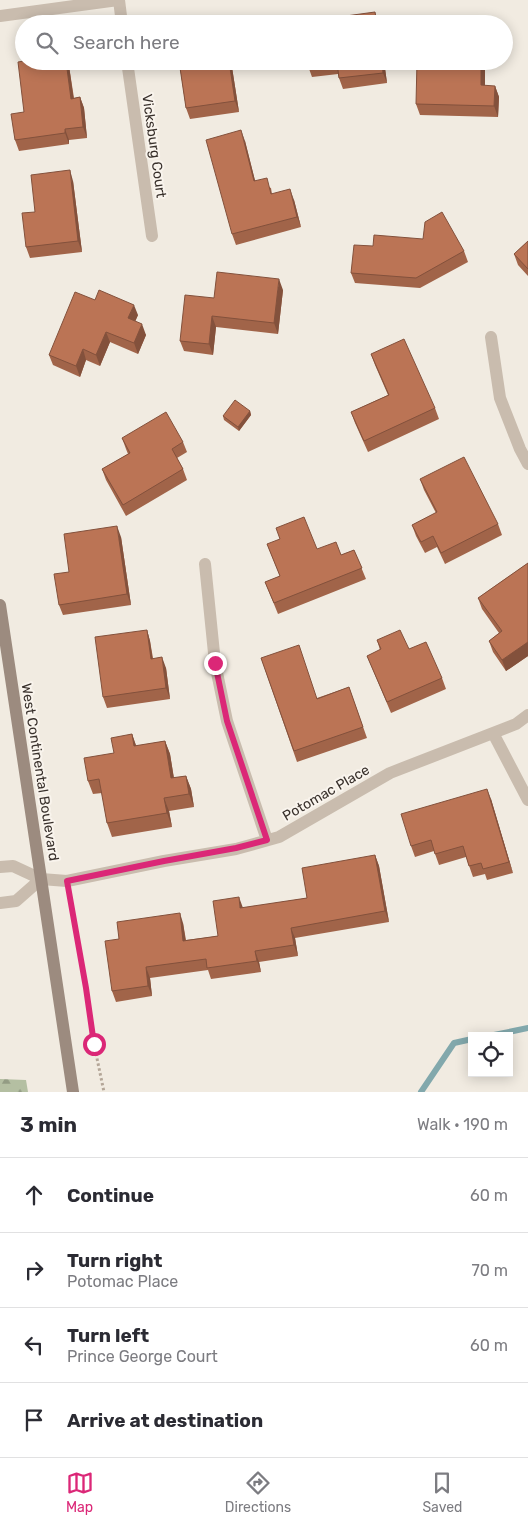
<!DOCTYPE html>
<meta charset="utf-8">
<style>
:root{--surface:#fff;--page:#f2f2f3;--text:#2b2b33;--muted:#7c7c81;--line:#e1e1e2;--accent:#db2777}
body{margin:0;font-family:Rubik,sans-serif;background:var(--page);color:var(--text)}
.controls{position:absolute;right:15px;bottom:15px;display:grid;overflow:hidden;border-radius:0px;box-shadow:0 2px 12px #0003}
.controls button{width:45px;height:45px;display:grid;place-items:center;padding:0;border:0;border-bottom:1px solid var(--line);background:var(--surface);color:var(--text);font:25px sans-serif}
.stop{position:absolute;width:15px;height:15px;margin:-11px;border:4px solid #db2777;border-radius:50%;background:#fff}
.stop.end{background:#db2777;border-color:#fff;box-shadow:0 1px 5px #0008}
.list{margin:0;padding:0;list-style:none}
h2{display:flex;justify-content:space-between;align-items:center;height:65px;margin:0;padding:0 20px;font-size:21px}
h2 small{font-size:16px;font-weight:400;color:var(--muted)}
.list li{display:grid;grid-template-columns:32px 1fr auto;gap:15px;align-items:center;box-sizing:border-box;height:75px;padding:0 20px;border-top:1px solid var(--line)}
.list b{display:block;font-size:19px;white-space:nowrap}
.list p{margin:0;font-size:16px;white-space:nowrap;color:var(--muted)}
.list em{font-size:16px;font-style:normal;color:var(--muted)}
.icon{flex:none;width:28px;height:28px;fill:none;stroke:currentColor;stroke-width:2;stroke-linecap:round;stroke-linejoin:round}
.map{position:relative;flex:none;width:528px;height:1092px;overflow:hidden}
.search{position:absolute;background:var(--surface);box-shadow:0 2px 12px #0003;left:15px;right:15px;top:15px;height:55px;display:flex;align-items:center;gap:12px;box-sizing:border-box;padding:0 18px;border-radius:28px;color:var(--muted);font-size:19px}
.sheet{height:365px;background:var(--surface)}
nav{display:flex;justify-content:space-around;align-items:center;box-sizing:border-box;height:70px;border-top:1px solid var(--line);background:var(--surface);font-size:14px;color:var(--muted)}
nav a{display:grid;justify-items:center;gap:2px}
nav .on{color:var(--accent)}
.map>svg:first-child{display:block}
.forest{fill:url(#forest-firs)}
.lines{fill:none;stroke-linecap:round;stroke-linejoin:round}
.stream{stroke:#82a8ac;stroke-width:6}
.path{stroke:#b4a698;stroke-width:3;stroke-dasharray:2.5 2.5;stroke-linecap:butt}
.minor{stroke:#c9bcae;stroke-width:12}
.secondary{stroke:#9c8b7f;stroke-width:12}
.wall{fill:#a16449}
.shaded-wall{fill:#83513c}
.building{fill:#bb7455;stroke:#83513c}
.route{stroke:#db2777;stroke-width:6}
.labels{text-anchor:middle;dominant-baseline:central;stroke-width:4;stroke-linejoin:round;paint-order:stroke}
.street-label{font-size:14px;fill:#38302b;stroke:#f9f4ed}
</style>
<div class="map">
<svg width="528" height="1092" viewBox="0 0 528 1092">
<defs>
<pattern id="forest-firs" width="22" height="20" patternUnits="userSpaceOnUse" patternTransform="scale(1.25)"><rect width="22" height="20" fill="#b4bfa2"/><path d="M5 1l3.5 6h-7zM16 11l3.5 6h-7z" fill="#939c84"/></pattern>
</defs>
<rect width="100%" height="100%" fill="#f1ebe1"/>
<path class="forest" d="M0,1079L26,1080L28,1092H0Z"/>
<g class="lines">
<path class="stream" d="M489,1036L528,1028
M421,1092L454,1043L472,1039"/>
<path class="path" d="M69,896L73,910L94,1044L104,1092"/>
<path class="minor" d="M119,0L122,24
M0,16L118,0
M127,61L152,236
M491,337L500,398L520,449L528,464
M205,564L215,663L227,721L267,840
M493,733L528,800
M0,867L13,866L41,879L67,881L164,861L236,849L279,837L390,773L516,724L528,715
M0,903L16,901L41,879"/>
<path class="secondary" d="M0,605L73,1092"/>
</g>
<path class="wall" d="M24,61H67L69,66L74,98L80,97L84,108L87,138L69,140V144L19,151L15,140L24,112Z
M179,61H231L239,112L190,119L186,108Z
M307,61H384L387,83L343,89L339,78L338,74L312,77L308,66Z
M485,61V86H495L499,97L498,117L420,115L416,104Z
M245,141L255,181L271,188L272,194L294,200L301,227L236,245L232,234Z
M73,181L82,252L30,258L26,247L35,212Z
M528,241V276L518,265L514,254Z
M373,246L464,251L468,262L420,288L355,283L351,273Z
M283,290L278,334L216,327L213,355L184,351L180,341L214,298Z
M95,300L138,315L135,321L146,335L138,354L110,342L100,366L86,360L80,377L53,365L49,355Z
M371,354L435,408L439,419L368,452L355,423L351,412L388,395L375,365Z
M250,411L251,415L239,431L224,420L223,416Z
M122,438L183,442L187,452L177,458L183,469L187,480L126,516L106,480L102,469L128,454L126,449Z
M420,479L498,524L502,535L445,564L437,547L425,553L416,536L412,525L436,513L424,490Z
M121,537L131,605L63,615L59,605L69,572Z
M267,544L317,549L341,555L354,550L366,579L278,614L265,582L280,576Z
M528,563V656L506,671L493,652L489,641L499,633L482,609L478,598Z
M147,630L150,641L153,658L166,668L170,699L107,708L103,697Z
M377,640L409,649L442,678L446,689L391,713L367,656L380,650Z
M261,658L317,698L349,687L367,738L297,762Z
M132,734L136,746L165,741L170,754L174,778L186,776L191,789L194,807L169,811L172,827L112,837L107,823L102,793L93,794L88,781Z
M491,799L513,873L487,880L485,874L473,877L466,857L439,865L434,851L415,857L411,846Z
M375,855L379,866L389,922L295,938L298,956L259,962L261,972L211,979L208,970L150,978L152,996L116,1002L112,991L119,939L183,923L186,940L218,936L243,908L307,898Z"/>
<path class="shaded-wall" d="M375,12L379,24H377Z
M66,61H67L69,66L75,109L71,99Z
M229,61H231L239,112L235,101Z
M382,61H384L387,83L383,73Z
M481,61H485V96L481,85Z
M495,86L499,97L498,117L494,106Z
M80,97L84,108L87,138L83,127Z
M65,129L69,140V144L65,133Z
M241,130L245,141L258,192L254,181Z
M70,170L73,181L82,252L78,241Z
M290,189L294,200L301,227L297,217Z
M279,279L283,290L278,334L274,323Z
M134,305L138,315L132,329L128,318Z
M212,316L216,327L213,355L209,344Z
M142,324L146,335L138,354L134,343Z
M106,332L110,342L100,366L96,355Z
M83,349L86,360L80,377L76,366Z
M250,411L251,415L239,431L238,427Z
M117,526L121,537L131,605L127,594Z
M147,630L150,641L154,670L151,659Z
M528,642V656L506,671L502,660Z
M162,657L166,668L170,699L166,688Z
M132,734L137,748L134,746Z
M165,741L170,754L176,792L171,778Z
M186,776L191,789L194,807L189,794Z
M487,789L491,799L513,873L509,862Z
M164,798L169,811L172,827L167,813Z
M375,855L379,866L389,922L385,911Z
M239,897L243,908H240Z
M180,913L183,923L187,951L183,941Z
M291,928L295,938L298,956L294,945Z
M255,951L259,962L261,972L257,961Z
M146,967L150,978L152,996L148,986Z"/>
<path class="building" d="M375,12L377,24H302V22Z
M24,61H66L71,99L80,97L83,127L65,129V133L15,140L11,114L24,112L18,62Z
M179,61H229L235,101L186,108Z
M307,61H382L383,73L339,78L337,63L308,66Z
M417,61H481V85L495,86L494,106L416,104Z
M241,130L254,181L267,178L271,194L290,189L297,217L232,234L206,140Z
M70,170L78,241L26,247L22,213L35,212L31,175Z
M442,212L464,251L416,278L351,273L354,245L373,246L374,235L423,239L425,222Z
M528,241V269L514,254Z
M217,272L279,279L274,323L212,316L209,344L180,341L185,295L214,298Z
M99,290L134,305L128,318L142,324L134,343L106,332L96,355L83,349L76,366L49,355L75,292L95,300Z
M404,339L435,408L364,441L351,412L389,395L371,354Z
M235,400L250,411L238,427L223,416Z
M166,412L183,442L172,449L183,469L123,505L102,469L130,453L122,438Z
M464,457L498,524L441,553L433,536L421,542L412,525L437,512L420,479Z
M304,517L317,549L336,542L341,555L354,550L362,568L274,603L265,582L280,576L267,544L280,539L276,528Z
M117,526L127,594L59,605L54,574L69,572L64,534Z
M528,563V642L502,660L489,641L502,631L478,598Z
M147,630L151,659L162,657L166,688L103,697L95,637Z
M400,630L409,649L426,642L442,678L387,702L367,656L381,649L377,640Z
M299,645L317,699L349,687L363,727L294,751L261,658Z
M132,734L134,746L165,741L171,778L186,776L189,794L164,798L167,813L107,823L99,779L88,781L84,758L114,753L111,738Z
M487,789L509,862L483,869L481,863L469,866L463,846L435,854L431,840L411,846L401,814Z
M375,855L385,911L291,928L294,945L255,951L257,961L207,968L206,959L146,967L148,986L112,991L105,941L119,939L117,922L180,913L183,941L218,936L213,901L239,897L240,908L307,898L302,868Z"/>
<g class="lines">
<path class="route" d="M94,1044L86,988L67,881L164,861L236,848L267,840L227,721L215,663"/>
</g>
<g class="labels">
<g class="street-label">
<text transform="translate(154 146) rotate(82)">Vicksburg Court</text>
<text transform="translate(40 772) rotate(81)">West Continental Boulevard</text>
<text transform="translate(326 793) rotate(-30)">Potomac Place</text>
</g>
</g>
</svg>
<div class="controls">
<button><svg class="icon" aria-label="locate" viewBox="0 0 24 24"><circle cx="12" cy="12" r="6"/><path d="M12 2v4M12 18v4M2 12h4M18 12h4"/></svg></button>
</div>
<div class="stop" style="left:94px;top:1044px"></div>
<div class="stop end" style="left:215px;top:663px"></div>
<div class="search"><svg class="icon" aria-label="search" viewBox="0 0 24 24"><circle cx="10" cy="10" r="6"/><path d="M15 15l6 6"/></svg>Search here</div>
</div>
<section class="sheet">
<h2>3 min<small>Walk · 190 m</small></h2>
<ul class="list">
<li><svg class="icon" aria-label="ahead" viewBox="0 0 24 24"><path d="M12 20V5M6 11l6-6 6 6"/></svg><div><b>Continue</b></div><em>60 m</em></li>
<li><svg class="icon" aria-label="right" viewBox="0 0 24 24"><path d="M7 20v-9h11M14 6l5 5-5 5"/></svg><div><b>Turn right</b><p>Potomac Place</p></div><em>70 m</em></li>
<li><svg class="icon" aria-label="left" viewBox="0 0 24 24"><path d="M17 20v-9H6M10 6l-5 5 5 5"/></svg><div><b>Turn left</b><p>Prince George Court</p></div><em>60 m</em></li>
<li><svg class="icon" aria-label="arrive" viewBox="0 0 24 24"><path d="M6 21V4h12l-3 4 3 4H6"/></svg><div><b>Arrive at destination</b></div></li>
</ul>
</section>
<nav>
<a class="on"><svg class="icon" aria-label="map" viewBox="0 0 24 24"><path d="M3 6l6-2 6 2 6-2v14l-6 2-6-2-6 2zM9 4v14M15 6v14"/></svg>Map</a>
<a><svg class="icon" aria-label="directions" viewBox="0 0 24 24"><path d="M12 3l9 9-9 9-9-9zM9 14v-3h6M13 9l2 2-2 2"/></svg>Directions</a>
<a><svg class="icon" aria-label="saved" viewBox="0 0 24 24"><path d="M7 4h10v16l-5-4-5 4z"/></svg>Saved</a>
</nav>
